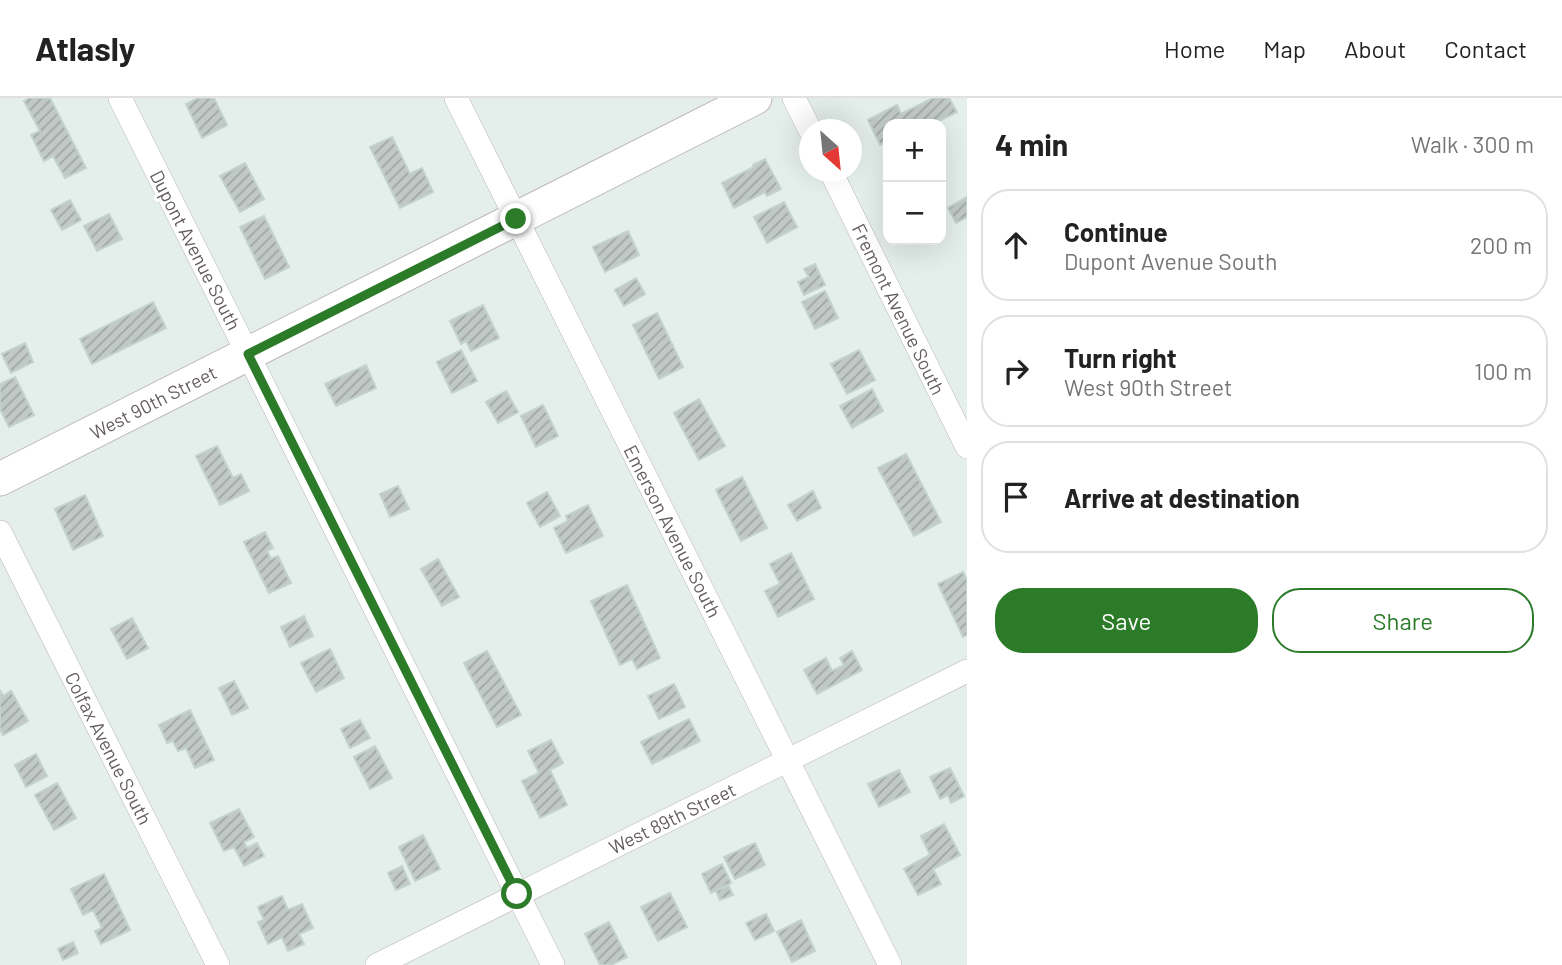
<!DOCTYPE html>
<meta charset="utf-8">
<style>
:root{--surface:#fff;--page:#f6f6f6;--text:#222;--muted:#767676;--line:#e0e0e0;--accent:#2b7b28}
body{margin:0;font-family:Barlow,sans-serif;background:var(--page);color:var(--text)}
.controls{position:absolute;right:21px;top:21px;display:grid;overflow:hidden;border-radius:14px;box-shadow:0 7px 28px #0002}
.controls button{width:63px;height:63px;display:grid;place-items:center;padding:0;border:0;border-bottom:2px solid var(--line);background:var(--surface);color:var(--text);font:35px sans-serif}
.compass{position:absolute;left:799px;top:21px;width:63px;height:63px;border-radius:50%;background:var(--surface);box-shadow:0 7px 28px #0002;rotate:153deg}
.stop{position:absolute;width:21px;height:21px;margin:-16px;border:5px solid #2b7b28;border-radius:50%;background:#fff}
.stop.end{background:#2b7b28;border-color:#fff;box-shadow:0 2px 7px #0008}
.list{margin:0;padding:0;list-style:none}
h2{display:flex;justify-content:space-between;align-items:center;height:91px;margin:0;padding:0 28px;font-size:30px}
h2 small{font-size:23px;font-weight:400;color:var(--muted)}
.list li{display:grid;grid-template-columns:46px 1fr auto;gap:21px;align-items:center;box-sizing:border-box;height:112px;margin:0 14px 14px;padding:0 14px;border:2px solid var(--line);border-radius:28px}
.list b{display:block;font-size:26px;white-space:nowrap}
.list p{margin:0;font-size:23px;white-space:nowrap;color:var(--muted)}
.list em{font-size:23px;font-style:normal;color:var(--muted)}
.actions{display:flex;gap:14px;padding:21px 28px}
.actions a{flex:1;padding:16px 0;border:2px solid var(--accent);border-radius:28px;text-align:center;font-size:24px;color:var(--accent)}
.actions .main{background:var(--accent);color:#fff}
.icon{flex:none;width:38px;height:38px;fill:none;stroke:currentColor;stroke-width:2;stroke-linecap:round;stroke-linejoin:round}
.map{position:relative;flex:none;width:967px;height:867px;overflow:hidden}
header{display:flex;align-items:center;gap:42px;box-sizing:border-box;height:98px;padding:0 35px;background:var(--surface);border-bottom:2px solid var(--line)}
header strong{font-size:33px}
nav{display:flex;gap:38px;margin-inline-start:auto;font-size:24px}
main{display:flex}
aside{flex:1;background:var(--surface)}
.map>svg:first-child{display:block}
.building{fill:url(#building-hatch);stroke:#c2d3cc;stroke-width:2}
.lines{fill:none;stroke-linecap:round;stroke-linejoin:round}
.street-casing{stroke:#beb6ba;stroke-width:24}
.secondary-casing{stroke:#c0b7bb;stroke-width:35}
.street{stroke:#fff;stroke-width:23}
.secondary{stroke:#fff;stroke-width:33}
.route{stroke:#2b7b28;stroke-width:9}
.labels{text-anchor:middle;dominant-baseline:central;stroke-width:6;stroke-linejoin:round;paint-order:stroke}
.street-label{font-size:19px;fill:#645c60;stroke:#fff}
</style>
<header>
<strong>Atlasly</strong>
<nav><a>Home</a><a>Map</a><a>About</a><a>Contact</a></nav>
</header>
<main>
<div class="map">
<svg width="967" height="867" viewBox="0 0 967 867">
<defs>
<pattern id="building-hatch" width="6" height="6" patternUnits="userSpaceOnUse" patternTransform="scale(1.75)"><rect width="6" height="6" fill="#c0c9c5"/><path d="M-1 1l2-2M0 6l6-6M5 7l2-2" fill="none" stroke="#a0a6a3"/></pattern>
</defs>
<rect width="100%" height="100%" fill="#e4eeeb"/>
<path class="building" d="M29,0H50L86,70L65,80L53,58L44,63L31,37L40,33L24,3Z
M198,0H214L227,27L202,40L186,6Z
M933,0H949L957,14L933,26H888V43L880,47L868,22L897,7L901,16Z
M392,39L410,76L422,70L433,94L400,110L370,49Z
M765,61L781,91L767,98L765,94L734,110L722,85L754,69L753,67Z
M245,65L264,101L240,114L220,78Z
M967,99V119L956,125L948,110Z
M70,102L81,122L62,132L51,112Z
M784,104L797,129L767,145L754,119Z
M109,116L122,141L97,153L84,128Z
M264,118L289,169L265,181L240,129Z
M628,133L639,157L605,174L593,149Z
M815,166L825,187L804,197L798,184L809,179L804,171Z
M636,180L645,196L624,208L615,192Z
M825,193L838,220L815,231L802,204Z
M153,204L166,230L92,266L80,241Z
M483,207L499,240L471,253L466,243L461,246L450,223Z
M657,215L683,269L659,281L633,227Z
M25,245L33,264L11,275L2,256Z
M461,252L477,283L452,295L437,264Z
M859,252L875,282L847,296L831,266Z
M366,267L376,290L336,308L325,286Z
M15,279L34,317L9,329L0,311V286Z
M872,291L883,313L852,330L840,308Z
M506,293L518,314L498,325L486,304Z
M699,301L725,348L699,362L674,315Z
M543,307L558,338L536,349L521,318Z
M217,348L233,380L241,376L249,393L220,407L196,358Z
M906,356L941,424L914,438L878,370Z
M742,379L767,430L741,443L716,392Z
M398,388L409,411L390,419L380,396Z
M813,393L821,410L797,423L788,407Z
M547,394L560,418L540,429L527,405Z
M85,397L103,438L73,452L55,411Z
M588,407L603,438L566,455L554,430L568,423L566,418Z
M265,434L273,450L267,453L271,461L278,458L291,485L269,495L244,444Z
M791,455L814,501L778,519L765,493L780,486L770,466Z
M438,461L459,499L442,508L421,471Z
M963,474L967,482V537L963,539L938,486Z
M627,487L660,560L637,571L632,561L620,567L591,503Z
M304,518L313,538L290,549L281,529Z
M132,520L148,550L127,561L111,531Z
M330,551L344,580L316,594L301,565Z
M487,553L521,617L497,629L464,565Z
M852,553L862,572L817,596L804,572L826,560L832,573L844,567L840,560Z
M234,583L248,610L232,617L219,590Z
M674,586L685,609L659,621L648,598Z
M0,592L3,598L11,593L28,623L3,637L0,631Z
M190,612L214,662L195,670L186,650L178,653L173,643L167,645L159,627Z
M689,621L700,643L652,666L641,644Z
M360,622L370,640L350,650L341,631Z
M551,642L563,665L550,672L567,707L540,720L522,683L539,675L528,653Z
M375,648L392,680L370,691L354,659Z
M36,656L47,678L26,689L15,667Z
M950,670L964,698L951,705L948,697L940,701L930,679Z
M899,672L910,694L879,709L868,686Z
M57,685L76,720L54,732L35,697Z
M239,711L254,739L244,744L247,750L257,745L264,758L244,768L234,749L224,753L210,725Z
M944,726L960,757L933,771L941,786L918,797L904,771L930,757L921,738Z
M423,737L440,771L415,783L399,749Z
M755,745L765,767L735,781L724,759Z
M722,766L731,785L711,795L702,776Z
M402,768L410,786L396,792L388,775Z
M104,776L130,832L101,846L95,833L102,830L93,812L83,817L71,791Z
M728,787L733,797L720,802L716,793Z
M670,795L687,829L658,843L641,809Z
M282,798L288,812L302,806L313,830L299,836L304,846L288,853L282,839L268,846L258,824L264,822L258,809Z
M766,816L774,833L755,842L746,825Z
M801,822L815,853L792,864L777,834Z
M609,824L627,859L611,867H600L585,836Z
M73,844L78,855L63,862L58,851Z"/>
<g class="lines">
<defs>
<path id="street" d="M120,0L553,867
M456,0L890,867
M794,0L810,32
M831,74L967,349
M0,434L218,867
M377,867L967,573"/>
<path id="secondary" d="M0,381L755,0"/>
</defs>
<use href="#street" class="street-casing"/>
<use href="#secondary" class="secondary-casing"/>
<use href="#street" class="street"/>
<use href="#secondary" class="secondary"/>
</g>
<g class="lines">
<path class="route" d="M516,121L248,256L517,796"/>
</g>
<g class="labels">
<g class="street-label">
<text transform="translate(196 152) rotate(63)">Dupont Avenue South</text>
<text transform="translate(899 211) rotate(64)">Fremont Avenue South</text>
<text transform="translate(153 304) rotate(-27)">West 90th Street</text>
<text transform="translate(673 433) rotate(63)">Emerson Avenue South</text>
<text transform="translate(109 650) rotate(63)">Colfax Avenue South</text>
<text transform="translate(672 720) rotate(-26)">West 89th Street</text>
</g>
</g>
</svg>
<div class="controls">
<button>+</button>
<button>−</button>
</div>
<svg class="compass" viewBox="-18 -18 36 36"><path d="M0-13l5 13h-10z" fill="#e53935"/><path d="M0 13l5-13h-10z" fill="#767676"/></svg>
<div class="stop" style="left:517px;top:796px"></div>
<div class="stop end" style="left:516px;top:121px"></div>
</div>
<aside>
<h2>4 min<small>Walk · 300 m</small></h2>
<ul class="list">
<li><svg class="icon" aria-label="ahead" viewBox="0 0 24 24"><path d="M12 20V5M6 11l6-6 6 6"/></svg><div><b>Continue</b><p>Dupont Avenue South</p></div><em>200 m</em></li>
<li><svg class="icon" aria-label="right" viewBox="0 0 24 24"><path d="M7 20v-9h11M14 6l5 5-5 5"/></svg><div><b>Turn right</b><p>West 90th Street</p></div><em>100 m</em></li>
<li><svg class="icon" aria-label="arrive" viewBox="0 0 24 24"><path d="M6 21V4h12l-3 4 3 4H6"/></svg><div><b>Arrive at destination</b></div></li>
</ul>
<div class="actions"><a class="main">Save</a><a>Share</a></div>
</aside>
</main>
